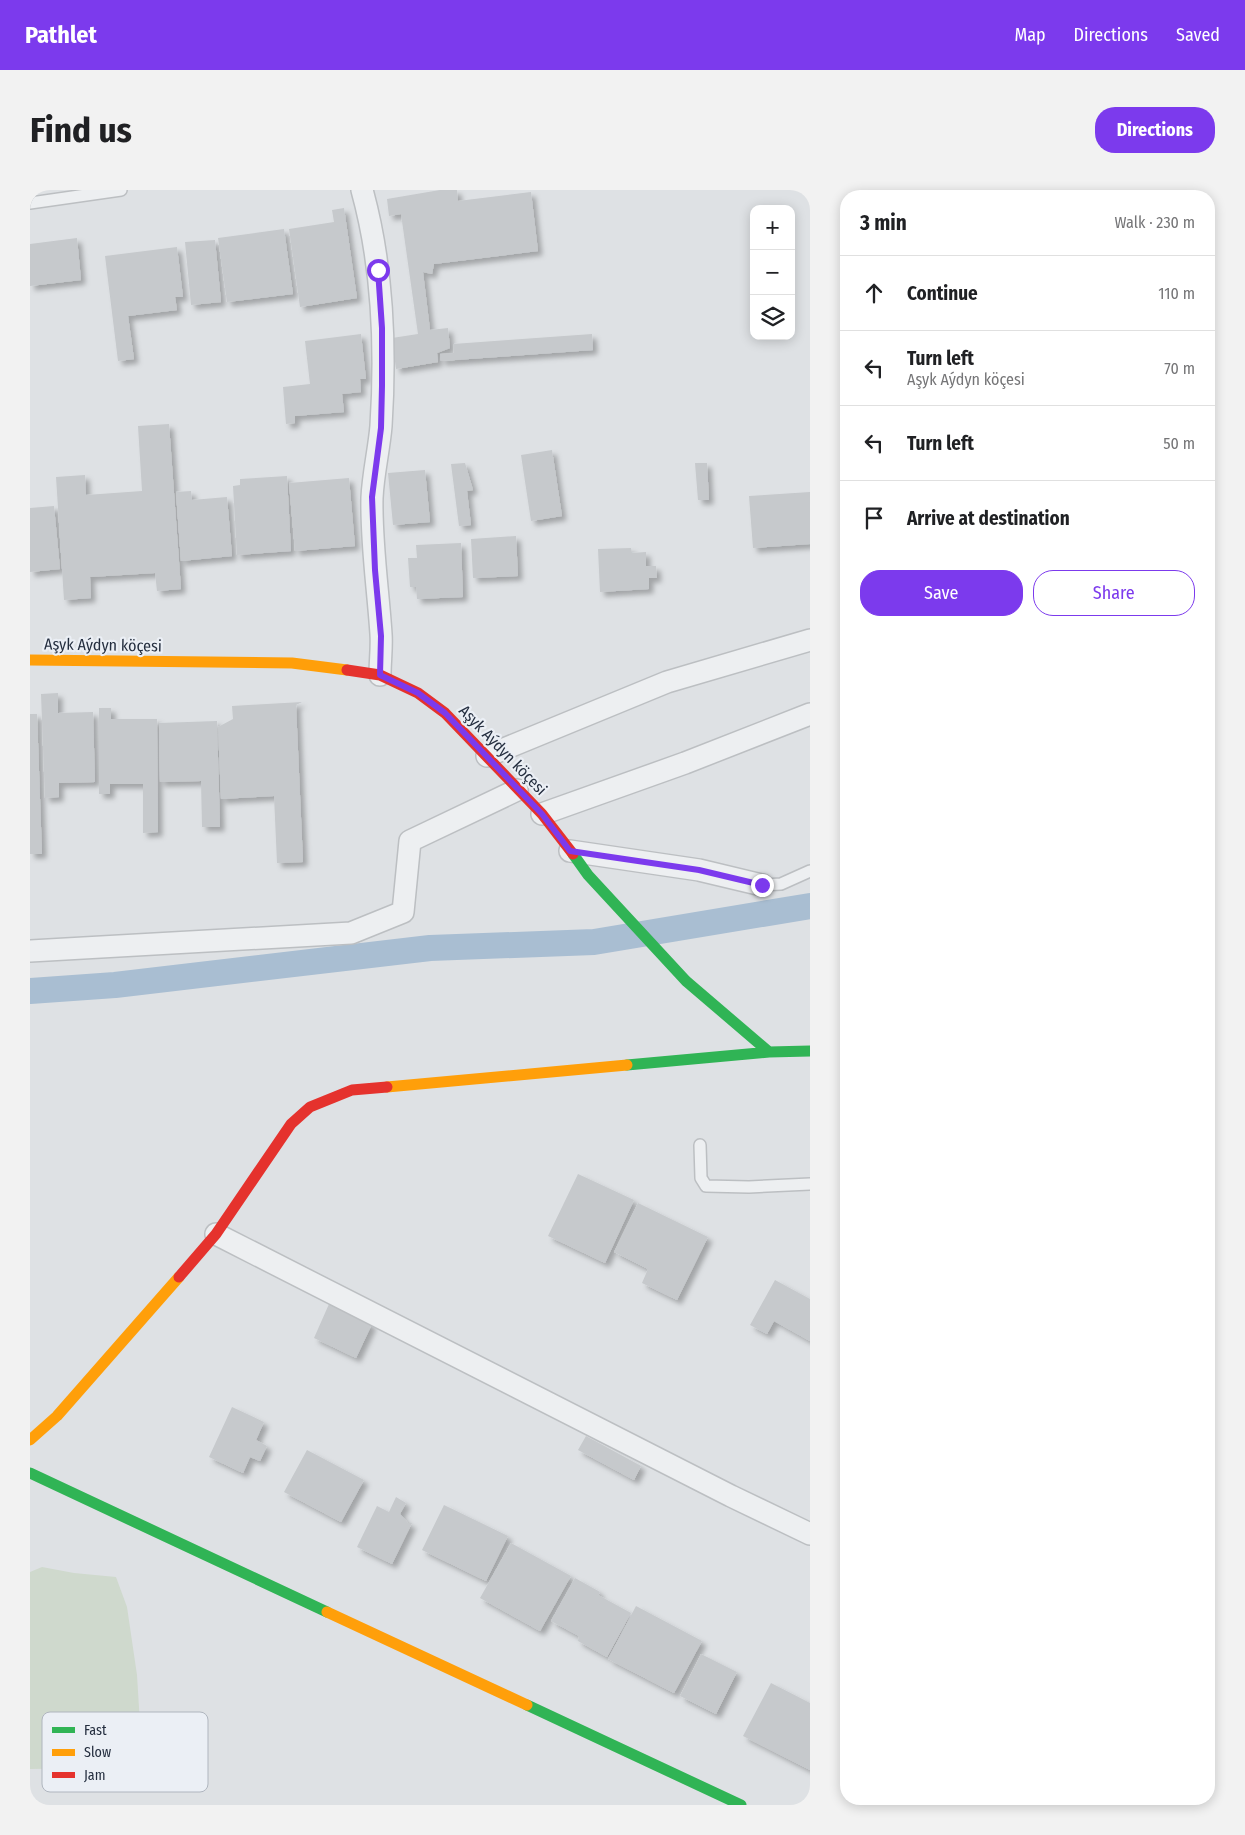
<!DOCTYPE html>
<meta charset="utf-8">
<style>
:root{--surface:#fff;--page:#f2f2f2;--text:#202124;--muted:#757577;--line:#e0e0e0;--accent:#7c3aed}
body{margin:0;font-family:"Fira Sans Condensed",sans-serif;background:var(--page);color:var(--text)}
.controls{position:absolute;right:15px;top:15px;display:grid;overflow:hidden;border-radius:10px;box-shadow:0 2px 12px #0003}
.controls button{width:45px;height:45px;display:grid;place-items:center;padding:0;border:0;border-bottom:1px solid var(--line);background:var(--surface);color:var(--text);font:25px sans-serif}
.stop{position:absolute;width:15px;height:15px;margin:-11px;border:4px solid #7c3aed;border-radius:50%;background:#fff}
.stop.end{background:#7c3aed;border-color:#fff;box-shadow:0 1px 5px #0008}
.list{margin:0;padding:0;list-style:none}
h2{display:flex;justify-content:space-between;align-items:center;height:65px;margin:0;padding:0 20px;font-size:21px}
h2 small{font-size:16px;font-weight:400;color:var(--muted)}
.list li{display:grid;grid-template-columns:32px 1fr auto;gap:15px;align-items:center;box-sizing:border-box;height:75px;padding:0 20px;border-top:1px solid var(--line)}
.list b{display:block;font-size:19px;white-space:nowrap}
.list p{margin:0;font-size:16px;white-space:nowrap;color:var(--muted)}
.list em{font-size:16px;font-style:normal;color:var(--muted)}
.actions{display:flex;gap:10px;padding:15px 20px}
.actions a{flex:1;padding:11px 0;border:1px solid var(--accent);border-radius:20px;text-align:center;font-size:18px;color:var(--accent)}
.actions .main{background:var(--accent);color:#fff}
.icon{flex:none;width:28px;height:28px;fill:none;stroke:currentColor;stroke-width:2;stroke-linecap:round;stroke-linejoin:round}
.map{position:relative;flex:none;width:780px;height:1615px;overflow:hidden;border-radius:20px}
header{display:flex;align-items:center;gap:30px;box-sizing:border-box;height:70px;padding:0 25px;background:var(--accent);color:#fff}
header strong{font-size:24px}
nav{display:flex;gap:28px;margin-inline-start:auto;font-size:18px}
.intro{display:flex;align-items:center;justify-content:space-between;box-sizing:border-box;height:120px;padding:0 30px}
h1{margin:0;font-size:35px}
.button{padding:12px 22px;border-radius:20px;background:var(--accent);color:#fff;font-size:18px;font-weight:700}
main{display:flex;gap:30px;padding:0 30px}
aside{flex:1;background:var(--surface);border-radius:20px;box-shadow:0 2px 12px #0003}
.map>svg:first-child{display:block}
.green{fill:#cfd9cd}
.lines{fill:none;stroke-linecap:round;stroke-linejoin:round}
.canal{stroke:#a9bed2;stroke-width:26}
.building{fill:#c6c9cc;filter:url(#shadow)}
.lane-casing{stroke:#bcbfc2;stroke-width:14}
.street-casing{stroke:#bcbfc2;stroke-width:24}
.lane{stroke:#edeff1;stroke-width:11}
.street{stroke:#edeff1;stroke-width:21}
.fast{stroke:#30b455;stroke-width:11}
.slow{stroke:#ff9f0a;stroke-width:11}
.jam{stroke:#e5322d;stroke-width:11}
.route{stroke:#7c3aed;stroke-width:6}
.labels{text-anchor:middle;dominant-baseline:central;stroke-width:4.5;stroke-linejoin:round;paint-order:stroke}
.street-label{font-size:16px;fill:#242e3f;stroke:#ebeff5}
.key{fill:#ebeff5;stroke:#afb5be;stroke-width:1}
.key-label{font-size:14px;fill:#242e3f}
</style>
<header>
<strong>Pathlet</strong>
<nav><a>Map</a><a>Directions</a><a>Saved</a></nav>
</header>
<div class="intro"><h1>Find us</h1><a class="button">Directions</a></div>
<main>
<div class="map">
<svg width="780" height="1615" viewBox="0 0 780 1615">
<defs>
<filter id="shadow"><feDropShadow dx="4.5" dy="4.5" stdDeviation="2.5" flood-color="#0004"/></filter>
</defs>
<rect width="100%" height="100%" fill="#dee1e4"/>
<path class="green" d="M12,1377L44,1383L86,1387L97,1417L107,1485L110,1534L106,1571L65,1578L0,1579V1382Z"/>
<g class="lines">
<path class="canal" d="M0,801L85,795L400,758L564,752L780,716"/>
</g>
<path class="building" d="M410,0H427L428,11L501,2L508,61L404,74L402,84L393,82L400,140L418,138L420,158L407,163L408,172L366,179L362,148L388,144L371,24L359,26L357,9Z
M314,18L327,108L270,117L259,39L304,32L302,20Z
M254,39L263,104L197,112L188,48Z
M47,48L51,90L0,96V54Z
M185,50L191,112L161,115L155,52Z
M147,57L153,107H145L147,120L98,126L104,169L88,171L75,66Z
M331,144L336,189H330L331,202L312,204L314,222L265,226V233L256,234L253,197L280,194L275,151Z
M562,144L563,160L411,171L410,164L424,163L423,154Z
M139,234L151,399L127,401L125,383L60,387L61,408L34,410L26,287L55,285L56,305L112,301L108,236Z
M522,260L532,326L501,331L491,265Z
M435,273L443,300L437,301L441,335L429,336L421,274Z
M665,273H677L679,310H668Z
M395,280L400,332L363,335L358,283Z
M257,286L261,361L207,365L203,296L210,295V289Z
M319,288L325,356L265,361L259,293Z
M161,301L162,310L197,307L202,366L151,371L146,302Z
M780,302V354L723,358L719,306Z
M24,316L30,379L0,382V318Z
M486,346L488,386L443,388L441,349Z
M431,353L433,407L387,409L386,397H380L378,368H387L386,355Z
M601,358L602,363L616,362V376H626L627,388H619V399L570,402L568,359Z
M28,503V523L63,522L65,592L29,593V607L15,608L11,504Z
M272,512L266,515L273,672L247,673L244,606L191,609L188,537L203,529L202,516Z
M69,518H81V529H127L128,642L113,643V594H80V604H69Z
M0,524H7L12,664H0Z
M187,531L190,637H172L171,591L130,592L129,533Z
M548,984L604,1010L575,1073L518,1046Z
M608,1013L678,1047L647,1110L612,1093L618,1079L584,1062Z
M745,1090L780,1109V1151L744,1131L737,1144L720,1135Z
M299,1114L342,1134L326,1168L284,1148Z
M202,1217L234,1232L226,1250L237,1256L230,1271L220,1267L213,1283L179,1267Z
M556,1246L611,1276L604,1290L548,1260Z
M277,1260L334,1290L311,1332L254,1302Z
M366,1307L376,1313L370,1324L378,1333H382L362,1374L327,1357L347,1316L359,1322Z
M414,1315L478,1346L456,1391L392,1360Z
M481,1353L541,1386L510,1441L450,1408Z
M545,1388L570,1402L568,1405L601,1423L577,1467L548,1451L549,1446L521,1431Z
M606,1416L672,1451L644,1503L578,1469Z
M671,1464L707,1482L686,1524L650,1506Z
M741,1493L780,1513V1580L713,1546Z"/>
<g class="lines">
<defs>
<path id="lane" d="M0,13L91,0
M732,695L751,694L780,681
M670,955L671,988L676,996L719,997L780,994"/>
<path id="street" d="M332,0C353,76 356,158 351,236C349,260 343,284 342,308C341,353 348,398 351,444C352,457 350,471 350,485
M457,566L637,492L780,450
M512,624L655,573L780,524
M540,661L669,680L732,695
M0,761L321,743L373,722L380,651L487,600
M186,1044L701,1306L780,1344"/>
</defs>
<use href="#lane" class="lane-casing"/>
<use href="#street" class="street-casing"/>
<use href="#lane" class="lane"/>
<use href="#street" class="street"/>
<path class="fast" d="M543,664L558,685L656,791L739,862
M597,875L739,862L780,861
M0,1283L297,1422
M497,1515L711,1615"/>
<path class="slow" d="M0,470L262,473L317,480
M357,897L597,875
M0,1250L27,1226L149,1087
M297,1422L497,1515"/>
<path class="jam" d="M317,480L350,485L388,503L415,523L512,624L543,664
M149,1087L186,1044L261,934L280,917L322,900L357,897"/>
</g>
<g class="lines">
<path class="route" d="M348,80L352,138V196L351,238L342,307L345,380L351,446L350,485L388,503L415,523L512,624L540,661L669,680L732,695"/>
</g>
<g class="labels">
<g class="street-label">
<text transform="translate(73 455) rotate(1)">Aşyk Aýdyn köçesi</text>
<text transform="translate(473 560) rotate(46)">Aşyk Aýdyn köçesi</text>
</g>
</g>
<rect x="12" y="1522" width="166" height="80" rx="8" class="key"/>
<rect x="22" y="1537" width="23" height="6" fill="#30b455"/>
<rect x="22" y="1559" width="23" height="7" fill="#ff9f0a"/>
<rect x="22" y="1582" width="23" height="6" fill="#e5322d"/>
<g class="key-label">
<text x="54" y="1545">Fast</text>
<text x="54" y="1567">Slow</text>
<text x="54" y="1590">Jam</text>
</g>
</svg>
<div class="controls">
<button>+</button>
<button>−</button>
<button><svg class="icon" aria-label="layers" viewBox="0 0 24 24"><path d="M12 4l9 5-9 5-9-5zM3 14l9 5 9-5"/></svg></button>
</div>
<div class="stop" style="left:348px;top:80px"></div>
<div class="stop end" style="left:732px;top:695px"></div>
</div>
<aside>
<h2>3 min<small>Walk · 230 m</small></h2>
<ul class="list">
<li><svg class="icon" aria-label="ahead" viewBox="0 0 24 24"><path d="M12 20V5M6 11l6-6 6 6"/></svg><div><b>Continue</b></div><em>110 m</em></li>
<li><svg class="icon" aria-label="left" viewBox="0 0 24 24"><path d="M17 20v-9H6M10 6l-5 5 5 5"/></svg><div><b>Turn left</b><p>Aşyk Aýdyn köçesi</p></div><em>70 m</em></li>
<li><svg class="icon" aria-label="left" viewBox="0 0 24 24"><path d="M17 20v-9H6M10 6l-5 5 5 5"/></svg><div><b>Turn left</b></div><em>50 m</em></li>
<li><svg class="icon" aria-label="arrive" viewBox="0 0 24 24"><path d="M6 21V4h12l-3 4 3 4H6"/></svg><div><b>Arrive at destination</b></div></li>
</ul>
<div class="actions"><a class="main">Save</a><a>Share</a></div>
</aside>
</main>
